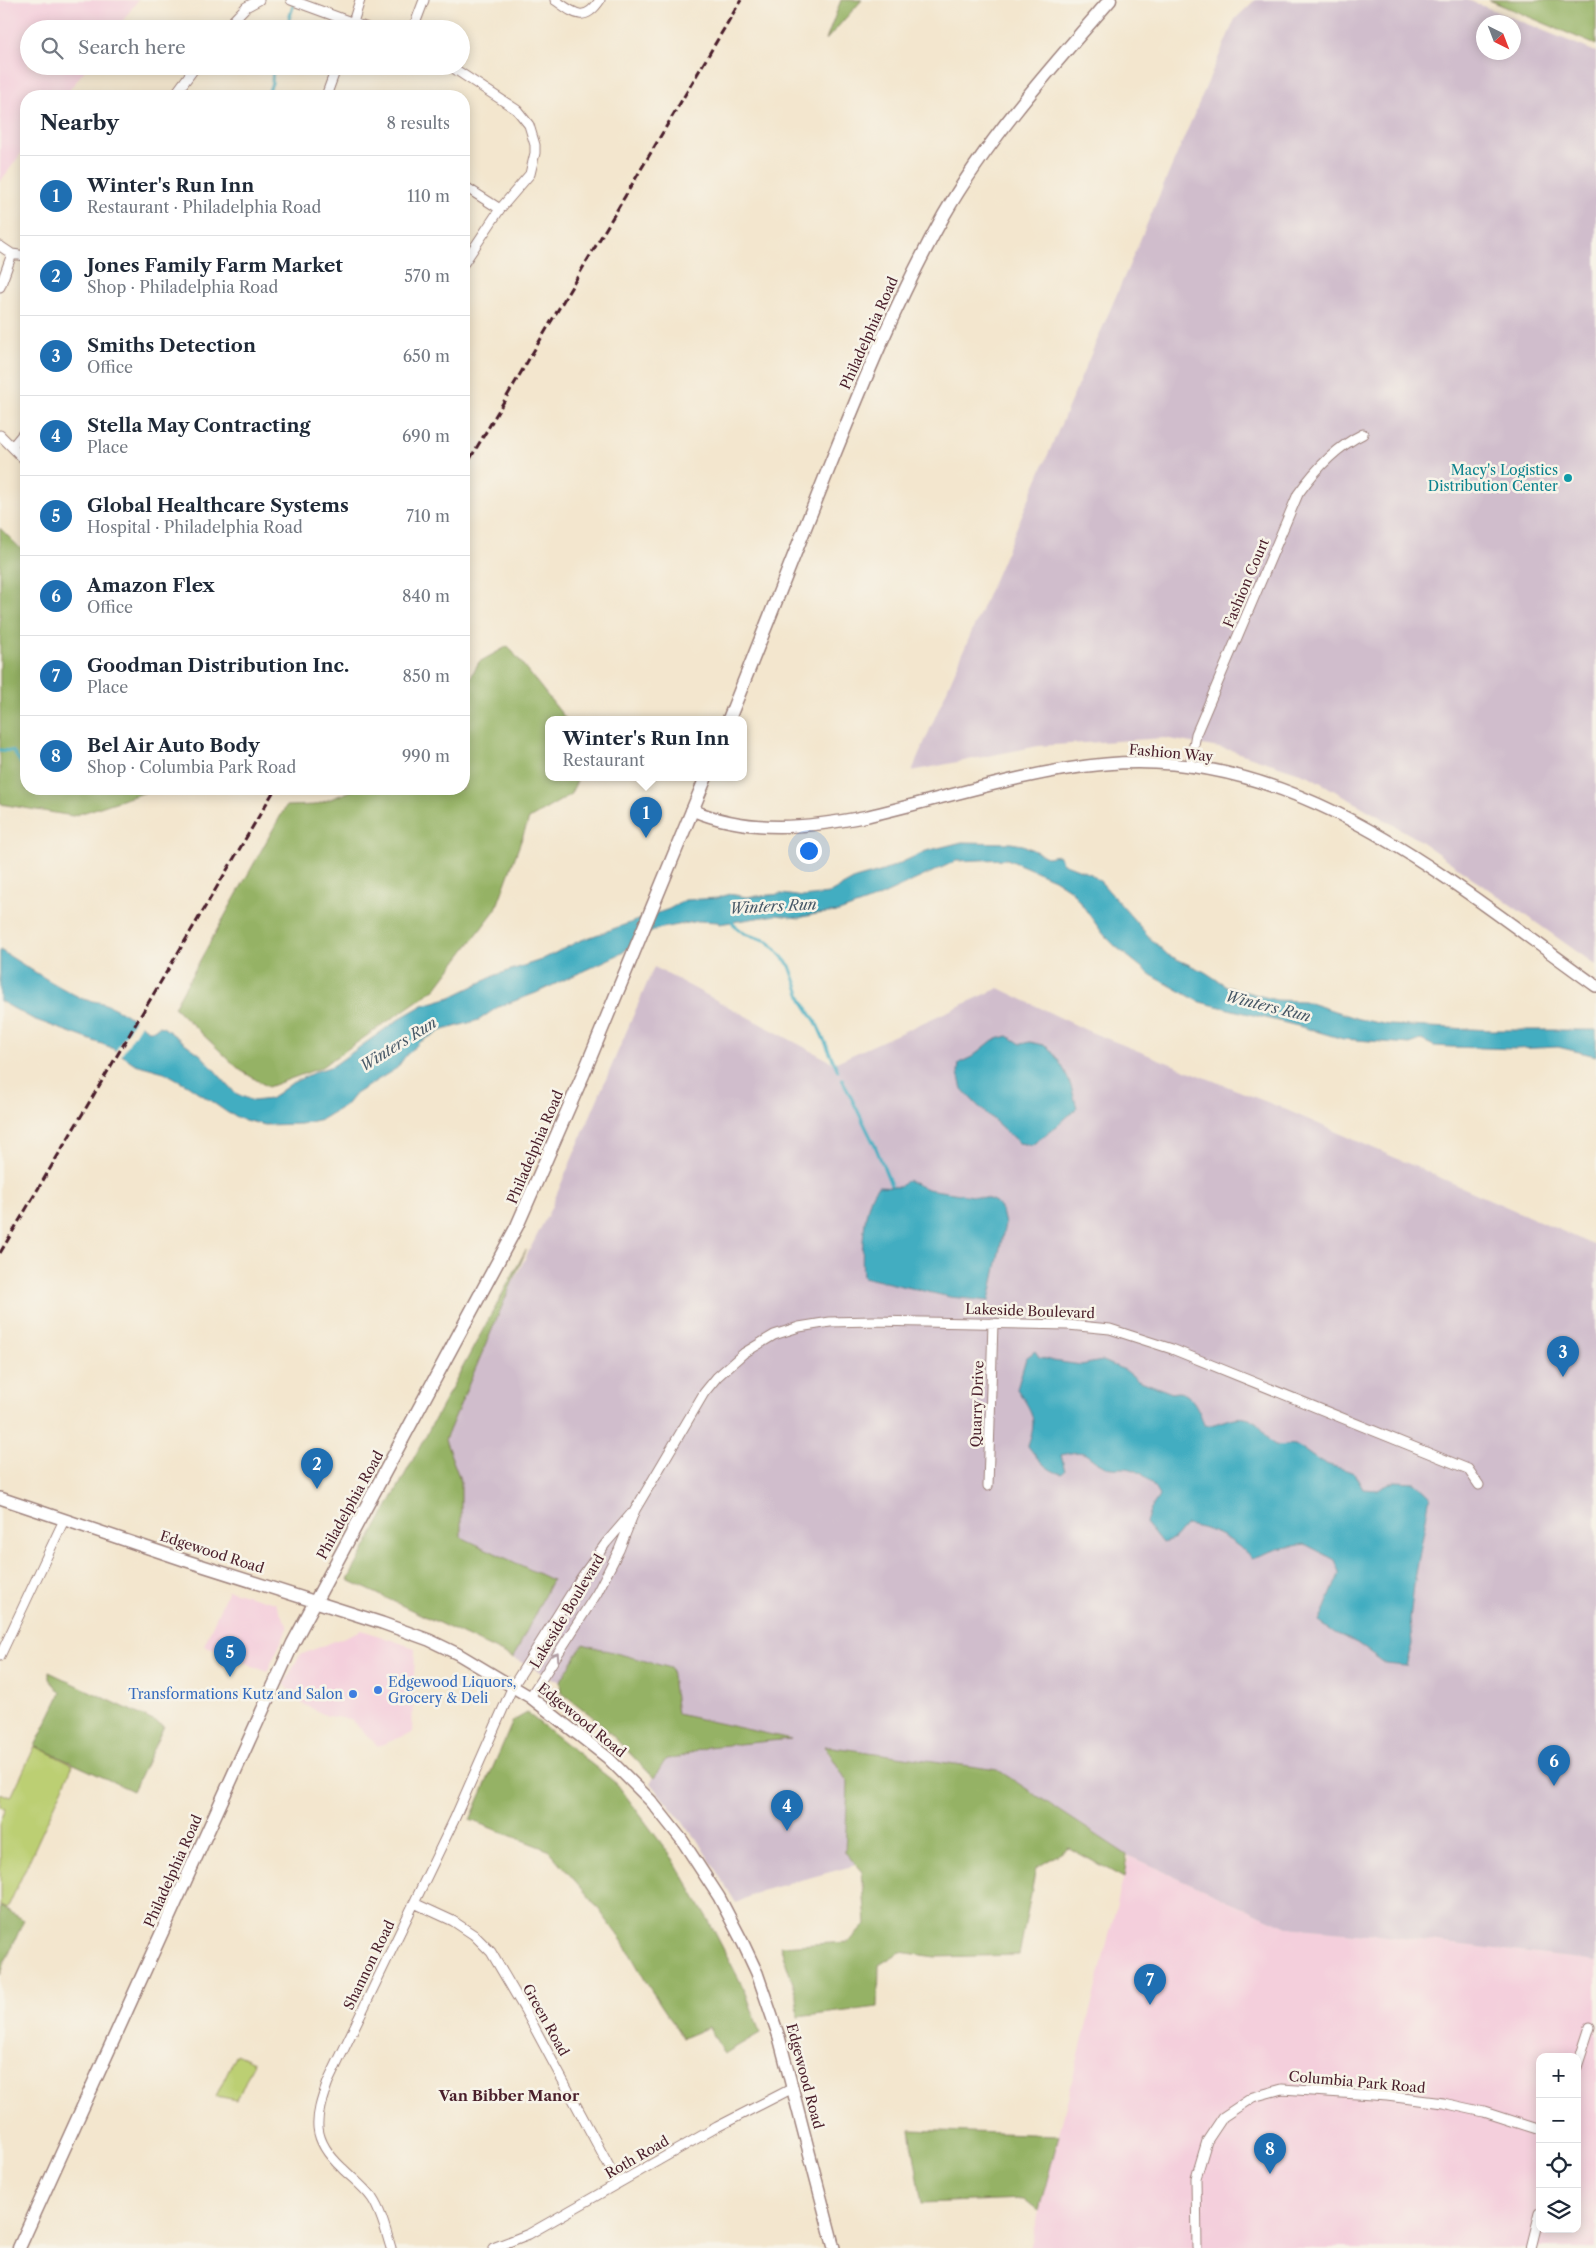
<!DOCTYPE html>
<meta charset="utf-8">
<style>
:root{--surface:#fff;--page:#f2f2f3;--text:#1f2937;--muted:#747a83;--line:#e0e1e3;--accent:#1f6fb2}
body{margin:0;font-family:"Libre Caslon Text",serif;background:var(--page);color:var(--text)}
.controls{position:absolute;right:15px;bottom:15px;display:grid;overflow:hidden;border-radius:10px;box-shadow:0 2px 12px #0003}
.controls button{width:45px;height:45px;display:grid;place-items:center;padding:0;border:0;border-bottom:1px solid var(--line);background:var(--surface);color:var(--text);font:25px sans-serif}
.compass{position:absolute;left:1476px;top:15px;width:45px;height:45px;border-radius:50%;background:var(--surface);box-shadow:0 2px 12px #0003;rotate:138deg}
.you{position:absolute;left:808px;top:850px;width:18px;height:18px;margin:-12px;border:4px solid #fff;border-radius:50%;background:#1a73e8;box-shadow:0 0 0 8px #1a73e833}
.badge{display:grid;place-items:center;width:32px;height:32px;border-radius:50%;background:var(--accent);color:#fff;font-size:16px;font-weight:700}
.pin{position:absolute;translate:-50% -41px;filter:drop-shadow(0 1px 2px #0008)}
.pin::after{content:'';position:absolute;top:26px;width:18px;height:15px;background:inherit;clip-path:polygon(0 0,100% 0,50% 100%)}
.popup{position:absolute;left:545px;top:716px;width:202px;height:65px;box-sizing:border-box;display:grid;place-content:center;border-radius:10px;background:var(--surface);filter:drop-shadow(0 1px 4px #0005);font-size:16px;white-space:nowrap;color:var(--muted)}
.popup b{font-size:19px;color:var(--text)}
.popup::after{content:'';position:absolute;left:50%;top:100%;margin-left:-10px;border:10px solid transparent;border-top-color:var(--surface)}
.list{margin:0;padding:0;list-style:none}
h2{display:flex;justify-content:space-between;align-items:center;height:65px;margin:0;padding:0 20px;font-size:21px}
h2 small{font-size:16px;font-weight:400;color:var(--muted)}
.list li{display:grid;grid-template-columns:32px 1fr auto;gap:15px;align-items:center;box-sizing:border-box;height:80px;padding:0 20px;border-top:1px solid var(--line)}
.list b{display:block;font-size:19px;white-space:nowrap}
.list p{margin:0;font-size:16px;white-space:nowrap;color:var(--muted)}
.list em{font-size:16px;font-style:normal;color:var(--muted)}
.icon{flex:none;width:28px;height:28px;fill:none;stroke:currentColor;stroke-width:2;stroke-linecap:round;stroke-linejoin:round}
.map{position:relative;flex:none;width:1596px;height:2248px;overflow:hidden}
.search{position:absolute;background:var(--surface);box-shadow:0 2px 12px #0003;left:20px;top:20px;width:450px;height:55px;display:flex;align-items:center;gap:12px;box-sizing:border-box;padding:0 18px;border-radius:28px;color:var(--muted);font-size:19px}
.panel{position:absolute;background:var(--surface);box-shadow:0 2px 12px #0003;left:20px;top:90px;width:450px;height:705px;border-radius:20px}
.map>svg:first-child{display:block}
.built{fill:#f4cfdc;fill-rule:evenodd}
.industrial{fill:#d0bdcc;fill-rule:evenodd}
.green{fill:#bccf73;stroke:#83774f}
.forest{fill:#95b265;stroke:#706848}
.water{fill:#42adc1;stroke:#466676}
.pier{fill:#f3e6ce}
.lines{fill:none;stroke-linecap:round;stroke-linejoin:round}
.stream{stroke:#42adc1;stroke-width:3}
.minor-casing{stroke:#9e827c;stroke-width:11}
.tertiary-casing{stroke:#9e827c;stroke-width:14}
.secondary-casing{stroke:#9e827c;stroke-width:15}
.minor{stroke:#fff;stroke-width:9}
.tertiary{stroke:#fff;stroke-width:11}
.secondary{stroke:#fff;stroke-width:12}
.rail{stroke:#4a1f2b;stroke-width:3;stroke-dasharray:8 4;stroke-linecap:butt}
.oneway{stroke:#ae9aa0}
.culture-dot{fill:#0f9aa8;stroke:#f7f3e8;stroke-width:2}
.shop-dot{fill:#3f7fe0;stroke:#f7f3e8;stroke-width:2}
.labels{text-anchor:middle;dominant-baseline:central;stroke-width:5;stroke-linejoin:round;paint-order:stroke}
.street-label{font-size:14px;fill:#4a1f2b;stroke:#f7f3e8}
.culture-label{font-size:14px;fill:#0d838f;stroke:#f7f3e8;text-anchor:end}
.shop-label{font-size:14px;fill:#366cbe;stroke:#f7f3e8;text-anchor:start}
.water-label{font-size:15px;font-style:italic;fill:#475867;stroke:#f7f3e8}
.neighbourhood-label{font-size:15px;font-weight:bold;fill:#4a1f2b;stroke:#f7f3e8}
</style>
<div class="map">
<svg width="1596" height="2248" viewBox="0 0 1596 2248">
<rect width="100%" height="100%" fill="#f7f3e8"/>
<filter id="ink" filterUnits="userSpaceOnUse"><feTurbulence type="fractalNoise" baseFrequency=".02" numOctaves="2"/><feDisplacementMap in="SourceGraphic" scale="10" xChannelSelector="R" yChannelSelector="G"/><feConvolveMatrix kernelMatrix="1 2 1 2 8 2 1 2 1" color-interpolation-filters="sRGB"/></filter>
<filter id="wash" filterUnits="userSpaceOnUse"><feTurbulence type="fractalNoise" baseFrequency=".0096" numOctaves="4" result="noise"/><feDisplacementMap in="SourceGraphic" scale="20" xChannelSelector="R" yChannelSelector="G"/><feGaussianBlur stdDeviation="1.12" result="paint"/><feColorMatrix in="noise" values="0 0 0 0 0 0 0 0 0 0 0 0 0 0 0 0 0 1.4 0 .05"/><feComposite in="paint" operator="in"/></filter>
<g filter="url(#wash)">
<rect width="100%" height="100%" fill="#f3e6ce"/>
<path class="built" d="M0,0H138L117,29H29V66H88L65,96H26V147L0,182Z
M228,1590L275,1603L288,1627L267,1672L204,1645Z
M362,1630L415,1648L412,1733L378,1746L350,1719L327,1716L301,1703L284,1684L300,1655Z
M1129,1856L1287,1927L1378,1935L1596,1961V2248H1030ZM1540,2057H1577V2229H1540Z"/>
<path class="industrial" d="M1255,0H1468L1596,52V965L1416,838L1309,776L1230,750L1164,738L1038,746L912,771L1235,19ZM1484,22H1514V52H1484Z
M654,967L834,1063L999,988L1088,1031L1282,1108L1596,1246V1961L1378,1935L1287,1927L1127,1855L998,1770L825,1747L848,1783L845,1852L856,1865L761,1891L736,1903L696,1838L650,1783L666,1759L677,1758L707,1747L789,1738L677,1714L583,1644L560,1682L513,1658L552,1580L451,1533L438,1428L550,1210Z"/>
<path class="green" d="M35,1746L73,1765L7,1909L0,1906V1820L5,1809L0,1807V1793L11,1797Z
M236,2054L254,2062L237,2100L216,2096Z"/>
<path class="forest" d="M841,0H862L826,40Z
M1489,0H1596V45Z
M0,528L26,554V789H155L73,816L0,804Z
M508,646L566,719H548V777H579L570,795L529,819L496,909L436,988L320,1068L268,1087L240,1070L174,1007L286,806L315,805L356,789H464V689L479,662Z
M526,1250L445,1440L461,1482V1537L552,1580L513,1658L348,1580Z
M583,1644L671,1668L677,1714L791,1739L707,1747L677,1758L666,1759L654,1778L598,1721L561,1692L560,1682Z
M49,1672L164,1726L133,1791L35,1746L61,1693L49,1679Z
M527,1713L617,1784L673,1859L709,1921L746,1993L760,2033L724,2054L709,2027L683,2038L649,1987L625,1945L591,1899L548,1850L470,1820L513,1721Z
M825,1746L998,1770L1127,1855L1124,1878L1069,1848L1036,1868L1019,1955L935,1957L900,1952L879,1965L878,2007L798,2017L797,1995L780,1946L849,1942L866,1924L862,1872L845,1852L848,1783Z
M0,1906L24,1920L0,1974Z
M910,2130L1059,2135L1039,2211L1024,2199L922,2203Z"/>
<path class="water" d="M962,842L1011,843L1023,845L1047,857L1058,855L1063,863L1091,874L1101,882L1151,939L1168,955L1205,972L1228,987L1276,1000L1304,1001L1359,1019L1389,1025L1491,1030H1596V1056L1558,1047L1516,1049L1451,1047L1434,1046L1421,1040L1410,1044L1343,1039L1298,1026L1200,1002L1151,975L1115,946L1104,935L1071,890L1054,879L1007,859L956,861L872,900L839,912L816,914L799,918L776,915L719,924L718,922L699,921L657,929L644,936L622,953L536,993L498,1007L479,1020L440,1031L420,1042L404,1058L397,1068L355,1094L347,1104L322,1119L300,1124L265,1125L241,1119L228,1113L189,1086L164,1072L135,1064L110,1047L33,1019L0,1001V950C27,967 54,985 83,999C89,1001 96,1001 102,1003C118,1008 135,1020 148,1030H154L159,1026L163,1027L201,1055L235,1093L253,1101L270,1099L292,1083L317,1071L333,1066L402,1017L423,1005L451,997L496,975L541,960L579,941L669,909L685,900L718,898L729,894L747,897L782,894L803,897L828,894L855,879L883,871L926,851Z
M1008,1036L1021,1044L1030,1042L1047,1046C1066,1068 1070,1080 1077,1108L1057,1126L1032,1145L1019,1143L976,1104L962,1089L958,1073L959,1063L972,1057L993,1040Z
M907,1180L927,1189L986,1198L994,1201L1002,1211L1005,1224L989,1301L950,1297L863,1277C861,1256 863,1200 878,1186L900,1187Z
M1035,1351L1039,1357L1053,1361L1081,1365L1102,1361L1125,1370L1138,1380L1172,1393C1191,1387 1200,1412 1204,1425C1215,1427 1230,1415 1245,1418C1265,1422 1261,1434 1272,1443C1280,1449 1287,1443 1295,1445C1304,1449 1312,1457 1321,1462C1332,1467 1343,1468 1354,1473L1363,1489L1378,1490L1395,1481L1415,1482L1430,1496L1414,1585L1410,1619L1412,1644L1406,1666L1386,1664L1357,1643L1335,1633L1319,1622L1340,1572L1335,1560L1305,1544L1278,1549L1252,1558C1232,1539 1214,1529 1186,1525L1173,1540L1162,1543L1146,1523L1150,1510L1159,1496C1151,1481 1142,1469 1124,1468C1118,1468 1110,1469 1104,1466C1082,1456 1091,1448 1061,1455L1065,1471L1062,1474C1046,1471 1037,1458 1028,1446C1038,1418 1032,1412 1017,1389L1026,1358Z"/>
<path class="pier" d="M135,1019L143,1021L121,1056L115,1052Z"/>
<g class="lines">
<path class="stream" d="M286,29L294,3
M267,96L272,83L273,66
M0,750L13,751L23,767L26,766
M731,919L734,925L745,934L768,941L790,966L803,1002L816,1022L838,1071
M842,1079L876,1148L891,1185"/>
</g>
</g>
<g filter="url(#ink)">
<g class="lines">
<defs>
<path id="minor" d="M291,0L370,29
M555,0C574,13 584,24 600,0
M225,29L246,7L259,0
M351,29L360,0
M413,29L424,0
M450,66L517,110L529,125L535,145V153L530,174L500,209L464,263
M174,96L196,66
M326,96L337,66
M464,186L500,209
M0,246L12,254L26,256
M0,287L12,254
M0,435L26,461
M12,447L26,430
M1190,767L1196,734L1298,494C1315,470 1336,447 1363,434
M988,1486L993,1323
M0,1656L64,1520
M530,1697L597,1593L619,1550L635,1510L704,1393L717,1377L744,1353L774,1335L799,1327L830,1322L873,1321L1068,1325L1110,1329L1172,1349L1468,1469L1479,1485
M414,1903L453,1921L474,1935L491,1952L525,2010L618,2183
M1577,2067L1590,2027
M391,2248C386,2232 382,2213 372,2198C364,2187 352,2178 342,2168C311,2139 314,2120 328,2082L454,1820L513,1686L581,1578L606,1543L631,1514
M493,2248L529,2234L717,2127L793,2088
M1197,2248L1196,2178L1207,2141L1223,2117L1253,2097L1282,2089L1387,2096L1443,2103L1484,2112L1540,2130
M1531,2248L1540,2212"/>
<path id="tertiary" d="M692,810C749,834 808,828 868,816C945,798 1027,771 1106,764C1298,747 1450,882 1596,986
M0,1498L187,1561L382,1623L429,1640L458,1654L530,1697L608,1758L651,1801L682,1840L719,1897L743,1943L757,1973L779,2037L834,2248"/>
<path id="secondary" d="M729,719C762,636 795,553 828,470C863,383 898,297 944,215C989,137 1051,68 1110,0
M19,2248L293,1643L517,1226L583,1075L706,777"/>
</defs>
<use href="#minor" class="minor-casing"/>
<use href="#tertiary" class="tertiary-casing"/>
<use href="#secondary" class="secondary-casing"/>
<use href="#minor" class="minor"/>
<use href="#tertiary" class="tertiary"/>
<use href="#secondary" class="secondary"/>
<path class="rail" d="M464,469L741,0
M0,1253L275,789"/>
</g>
<defs><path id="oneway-chevron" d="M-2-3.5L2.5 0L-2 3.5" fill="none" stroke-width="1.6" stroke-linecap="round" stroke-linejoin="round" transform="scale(1.25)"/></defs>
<use class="oneway" href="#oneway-chevron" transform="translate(556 1656) rotate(-57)"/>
</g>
<circle class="culture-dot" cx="1568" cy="478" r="5"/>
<g class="shop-dot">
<circle cx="378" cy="1690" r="5"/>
<circle cx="353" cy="1694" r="5"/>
</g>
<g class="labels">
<g class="street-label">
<text transform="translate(869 333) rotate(-66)">Philadelphia Road</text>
<text transform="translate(1246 583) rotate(-67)">Fashion Court</text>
<text transform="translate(1171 753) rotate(5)">Fashion Way</text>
<text transform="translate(535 1147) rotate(-67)">Philadelphia Road</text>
<text transform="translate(1030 1311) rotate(2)">Lakeside Boulevard</text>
<text transform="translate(977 1404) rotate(-88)">Quarry Drive</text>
<text transform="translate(350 1505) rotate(-61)">Philadelphia Road</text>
<text transform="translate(212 1552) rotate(18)">Edgewood Road</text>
<text transform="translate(567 1611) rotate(-59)">Lakeside Boulevard</text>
<text transform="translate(582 1720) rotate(39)">Edgewood Road</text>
<text transform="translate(173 1871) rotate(-66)">Philadelphia Road</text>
<text transform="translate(369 1965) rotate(-64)">Shannon Road</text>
<text transform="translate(546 2020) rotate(61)">Green Road</text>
<text transform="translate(805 2076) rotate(75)">Edgewood Road</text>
<text transform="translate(1357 2082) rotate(5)">Columbia Park Road</text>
<text transform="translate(637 2157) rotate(-30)">Roth Road</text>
</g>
<g class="culture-label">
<text x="1558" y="470">Macy's Logistics<tspan x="1558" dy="16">Distribution Center</tspan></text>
</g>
<g class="shop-label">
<text x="388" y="1682">Edgewood Liquors,<tspan x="388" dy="16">Grocery &amp; Deli</tspan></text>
<text x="343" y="1694" text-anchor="end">Transformations Kutz and Salon</text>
</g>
<g class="water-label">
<text transform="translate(773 906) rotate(-3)">Winters Run</text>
<text transform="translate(1268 1006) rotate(14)">Winters Run</text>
<text transform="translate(398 1044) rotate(-32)">Winters Run</text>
</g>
<g class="neighbourhood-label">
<text x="509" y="2095">Van Bibber Manor</text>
</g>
</g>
</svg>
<div class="controls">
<button>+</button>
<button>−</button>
<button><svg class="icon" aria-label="locate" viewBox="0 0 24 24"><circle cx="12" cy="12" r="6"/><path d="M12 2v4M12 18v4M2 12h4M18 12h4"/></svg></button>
<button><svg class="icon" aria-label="layers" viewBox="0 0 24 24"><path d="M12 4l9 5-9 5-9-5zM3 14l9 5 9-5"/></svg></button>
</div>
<svg class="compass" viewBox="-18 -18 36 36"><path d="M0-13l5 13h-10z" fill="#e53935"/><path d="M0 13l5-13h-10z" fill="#747a83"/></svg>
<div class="you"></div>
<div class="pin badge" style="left:646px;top:838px">1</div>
<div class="popup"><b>Winter's Run Inn</b>Restaurant</div>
<div class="pin badge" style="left:317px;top:1489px">2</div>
<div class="pin badge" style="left:1563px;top:1377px">3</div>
<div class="pin badge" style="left:787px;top:1831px">4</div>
<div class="pin badge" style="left:230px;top:1677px">5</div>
<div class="pin badge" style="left:1554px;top:1786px">6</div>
<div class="pin badge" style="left:1150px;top:2005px">7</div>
<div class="pin badge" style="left:1270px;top:2174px">8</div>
<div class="search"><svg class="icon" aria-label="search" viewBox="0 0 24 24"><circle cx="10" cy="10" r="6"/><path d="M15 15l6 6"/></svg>Search here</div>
<section class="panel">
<h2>Nearby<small>8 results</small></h2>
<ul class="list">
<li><span class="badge">1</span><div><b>Winter's Run Inn</b><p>Restaurant · Philadelphia Road</p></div><em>110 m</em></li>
<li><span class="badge">2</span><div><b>Jones Family Farm Market</b><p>Shop · Philadelphia Road</p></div><em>570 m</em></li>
<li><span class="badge">3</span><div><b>Smiths Detection</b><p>Office</p></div><em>650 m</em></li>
<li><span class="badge">4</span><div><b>Stella May Contracting</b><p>Place</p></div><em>690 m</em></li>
<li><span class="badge">5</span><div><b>Global Healthcare Systems</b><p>Hospital · Philadelphia Road</p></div><em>710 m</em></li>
<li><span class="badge">6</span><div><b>Amazon Flex</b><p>Office</p></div><em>840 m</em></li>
<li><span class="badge">7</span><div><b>Goodman Distribution Inc.</b><p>Place</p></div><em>850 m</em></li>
<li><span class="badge">8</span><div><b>Bel Air Auto Body</b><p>Shop · Columbia Park Road</p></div><em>990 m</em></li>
</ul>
</section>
</div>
